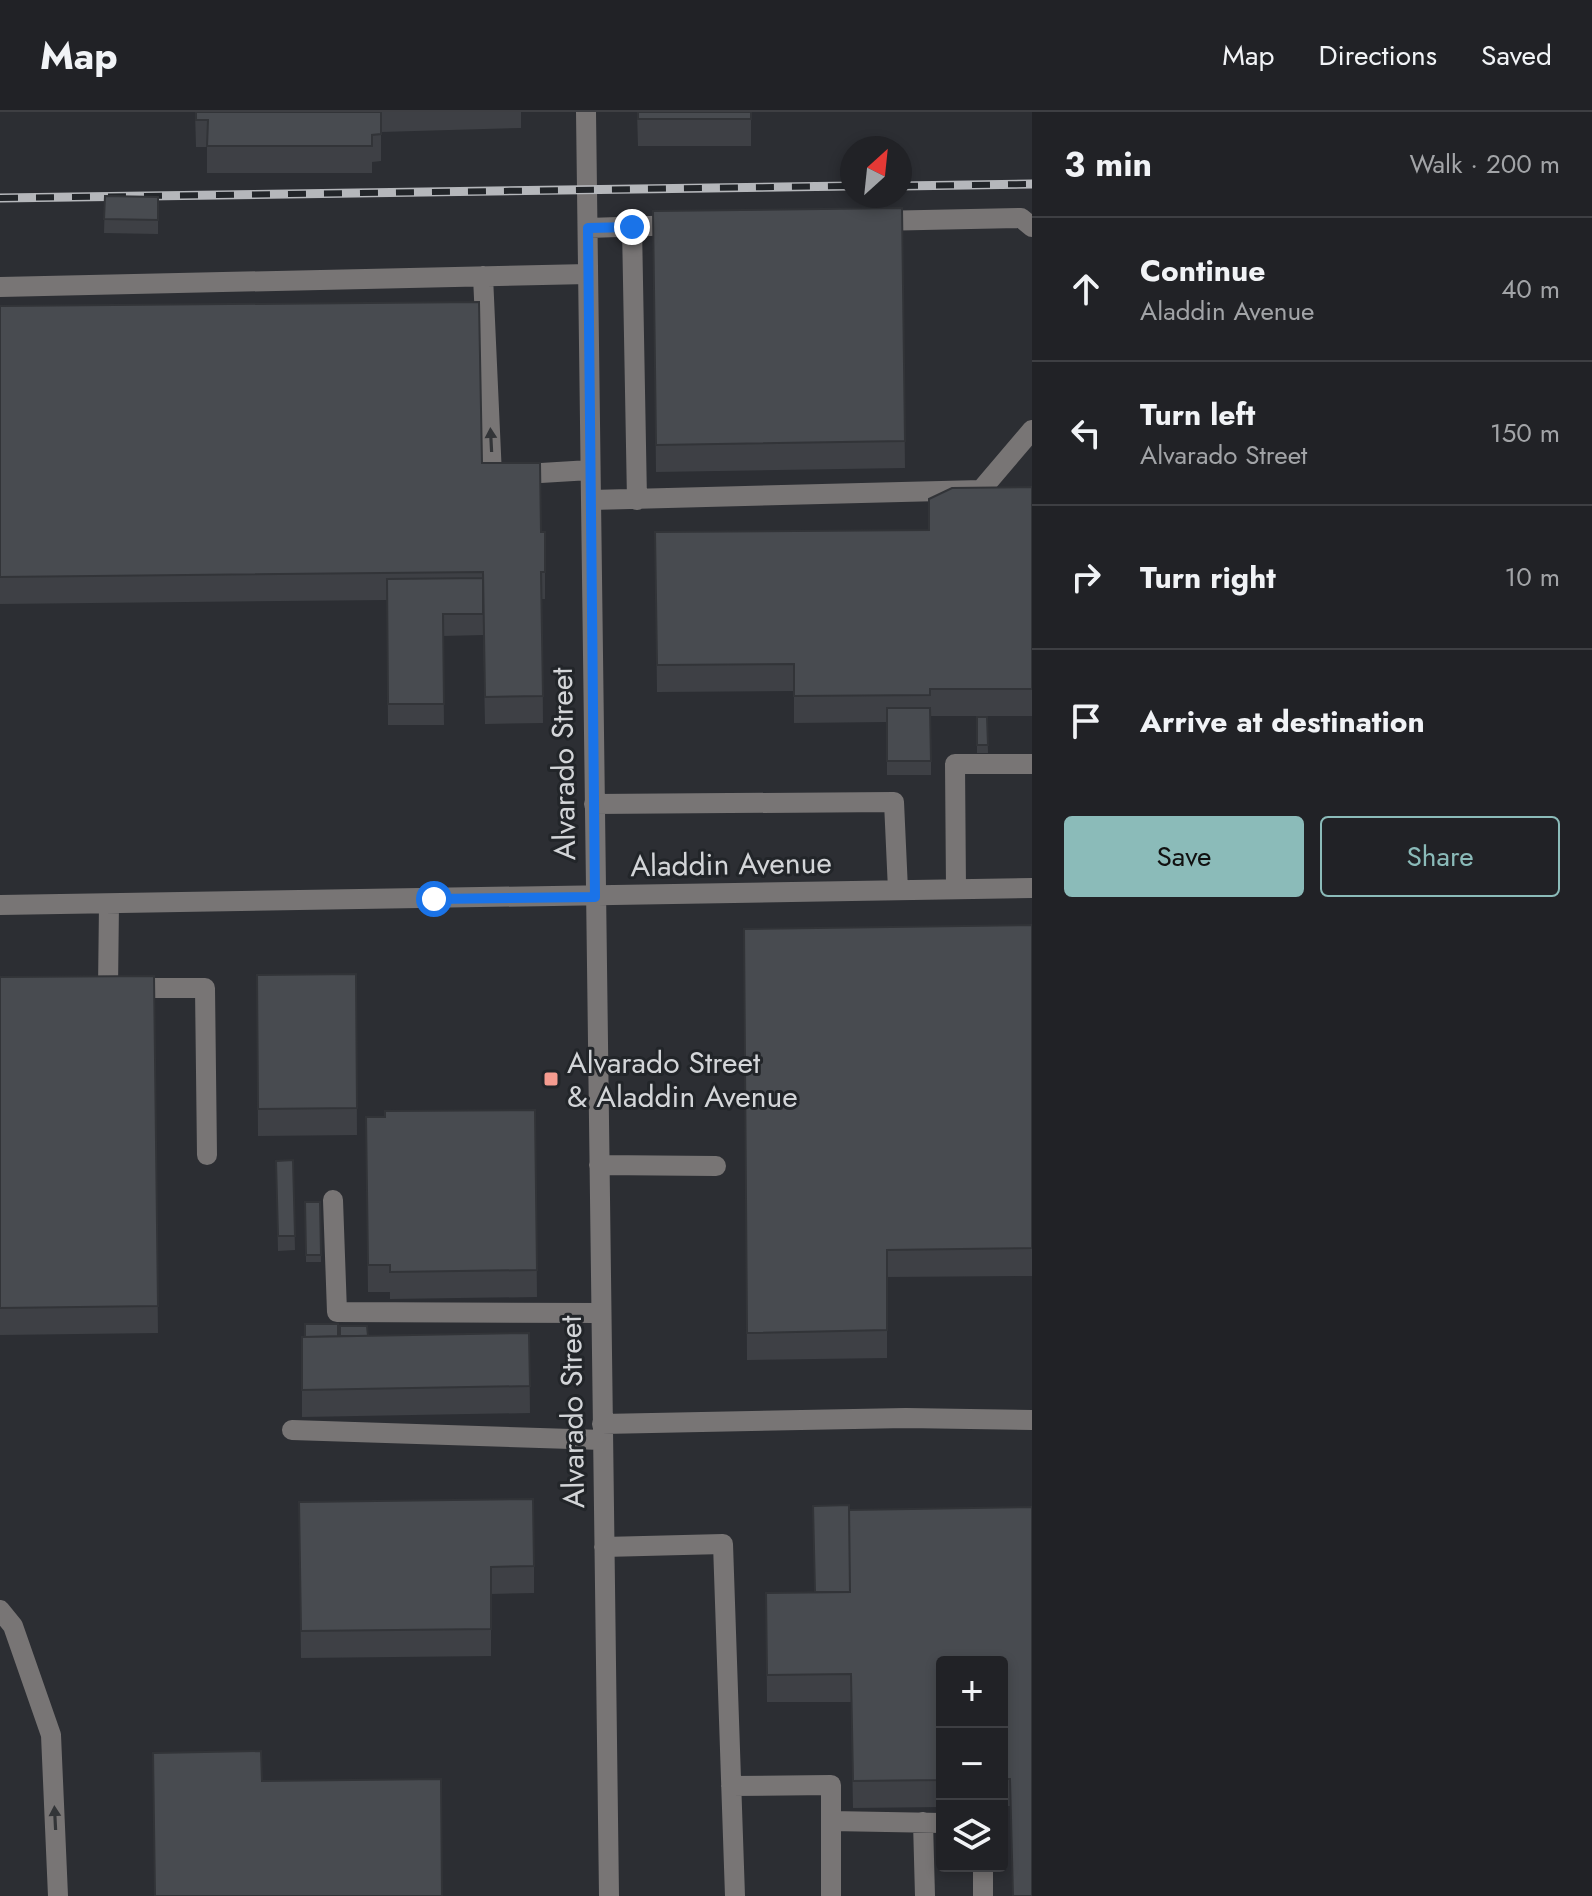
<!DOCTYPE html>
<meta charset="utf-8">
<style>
:root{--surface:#212226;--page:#292a2e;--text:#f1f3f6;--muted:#a2a4a7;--line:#3e3f43;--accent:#8bbbb9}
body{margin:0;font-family:Jost,sans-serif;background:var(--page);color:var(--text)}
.controls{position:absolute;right:24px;bottom:24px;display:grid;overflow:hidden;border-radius:8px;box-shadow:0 4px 12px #0003}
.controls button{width:72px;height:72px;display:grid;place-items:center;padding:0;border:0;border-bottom:2px solid var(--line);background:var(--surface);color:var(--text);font:40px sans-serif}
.compass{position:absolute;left:840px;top:24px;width:72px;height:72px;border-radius:50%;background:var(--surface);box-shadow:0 4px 12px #0003;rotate:27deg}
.stop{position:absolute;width:24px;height:24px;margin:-18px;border:6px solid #1a73e8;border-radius:50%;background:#fff}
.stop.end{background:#1a73e8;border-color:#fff;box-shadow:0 2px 8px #0008}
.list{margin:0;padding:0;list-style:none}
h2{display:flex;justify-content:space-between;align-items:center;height:104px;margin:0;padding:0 32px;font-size:34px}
h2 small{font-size:26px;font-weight:400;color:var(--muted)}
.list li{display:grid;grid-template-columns:52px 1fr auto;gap:24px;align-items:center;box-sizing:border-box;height:144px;padding:0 32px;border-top:2px solid var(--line)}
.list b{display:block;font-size:30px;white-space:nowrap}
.list p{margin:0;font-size:26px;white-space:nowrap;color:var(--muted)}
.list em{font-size:26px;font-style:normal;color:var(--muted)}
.actions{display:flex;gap:16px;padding:24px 32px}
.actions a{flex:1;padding:18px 0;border:2px solid var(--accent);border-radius:8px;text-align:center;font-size:28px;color:var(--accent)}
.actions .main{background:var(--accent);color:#111}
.icon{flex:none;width:44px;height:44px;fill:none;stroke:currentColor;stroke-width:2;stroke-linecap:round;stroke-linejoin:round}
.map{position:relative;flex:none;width:1032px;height:1784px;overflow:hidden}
header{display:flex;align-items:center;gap:48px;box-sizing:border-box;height:112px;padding:0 40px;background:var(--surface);border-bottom:2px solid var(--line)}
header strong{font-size:38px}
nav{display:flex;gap:44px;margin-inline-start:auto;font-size:28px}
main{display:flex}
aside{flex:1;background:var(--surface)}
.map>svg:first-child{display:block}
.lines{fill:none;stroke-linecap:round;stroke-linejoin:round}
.minor{stroke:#787575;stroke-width:20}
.rail-casing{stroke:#b5b7bb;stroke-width:9}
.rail{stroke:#222529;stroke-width:6;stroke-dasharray:18;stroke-linecap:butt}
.wall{fill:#3e4045}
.building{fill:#484b50;stroke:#323438;stroke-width:2}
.oneway{fill:#333538}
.route{stroke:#1a73e8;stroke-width:10}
.poi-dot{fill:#f59c90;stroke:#222529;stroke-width:3}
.labels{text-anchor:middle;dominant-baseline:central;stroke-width:6;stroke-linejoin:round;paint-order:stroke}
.street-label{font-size:30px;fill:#d3d5d8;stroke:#222529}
.poi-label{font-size:30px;fill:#d3d5d8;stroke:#222529;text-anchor:start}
</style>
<header>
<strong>Map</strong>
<nav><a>Map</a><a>Directions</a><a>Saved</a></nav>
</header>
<main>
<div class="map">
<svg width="1032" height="1784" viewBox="0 0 1032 1784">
<rect width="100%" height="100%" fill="#2c2e33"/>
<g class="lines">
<path class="minor" d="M586,0L609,1784
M876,109L1021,106L1032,115
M632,115L637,388
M588,116L680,113
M483,164L492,364L590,358
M0,175L588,162
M591,388L981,378L1032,318
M594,692L894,690L898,778
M956,777L955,652H1032
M0,793L1032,776
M108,876L109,792
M128,876H205L207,1043
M599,1053L716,1054
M333,1088L337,1200L601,1201
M602,1312L906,1306L1032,1308
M292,1318L603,1328
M604,1435L723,1432L735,1784
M0,1498L13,1514L51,1623L58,1784
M731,1674L831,1673V1784
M831,1709L942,1711
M923,1710L925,1784
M983,1754V1784"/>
<defs>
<path id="rail" d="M900,74L1032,72
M0,86L852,74"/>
</defs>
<use href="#rail" class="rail-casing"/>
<use href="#rail" class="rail"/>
</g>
<path class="wall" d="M195,0H521V16L381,20V49L372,50V61H207V35H196Z
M637,0H751V34H638Z
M105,84L158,85V122L104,121Z
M902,96L905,356L656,360L653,99Z
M0,194L482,351L541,420L545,460V487H542L543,611L485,612L483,515V523L443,524L444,613H388L387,488L0,492Z
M1032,375V604H931V663H887V610L794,611V579L657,580L655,420L929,418Z
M977,605H987L988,641H977Z
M1032,813V1164L887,1165V1246L747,1248L744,817Z
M356,862L357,1023L258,1024L257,863Z
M154,864L158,1221L0,1223V865Z
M535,998L537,1185L390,1187V1180H368L366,1005Z
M293,1048L295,1138L278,1139L276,1049Z
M305,1090H320L321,1150H306Z
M529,1221L530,1301L302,1305V1225Z
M299,1390L534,1454V1481L491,1482V1544L301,1546Z
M1032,1395L1010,1694H1002V1550H942V1695L853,1696L851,1590H767L766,1481L814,1480L849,1410Z"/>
<path class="building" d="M196,0H381V22L372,23V34H207L208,8H196Z
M638,0H751V7H638Z
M105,84L158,85V108L104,107Z
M902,96L905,329L656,333L653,99Z
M479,190L482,351H540L541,420H545V460H541L543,584L485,585L483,460L0,465V194Z
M1032,375V577H930V583L794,584V552L657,553L655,420L929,418V387L952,376Z
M483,466V502H443L444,592H388L387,467Z
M887,596H930L931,649H887Z
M977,605H987L988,633H977Z
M1032,813V1136L887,1138V1218L747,1221L744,817Z
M356,862L357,996L258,997L257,863Z
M154,864L158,1194L0,1196V865Z
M535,998L537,1158L390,1160V1153H368L366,1005H385V999Z
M293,1048L295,1124H278L276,1049Z
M305,1090H320L321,1143H306Z
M305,1212H338V1224L305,1225Z
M340,1214H367L368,1224H340Z
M529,1221L530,1274L302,1278V1225Z
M533,1387L534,1454L491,1455V1517L301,1519L299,1390Z
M849,1393L850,1480H815L813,1394Z
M1032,1395V1784H1013L1010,1667H1002V1550H942V1668L853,1669L851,1562L767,1563L766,1481L850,1480L849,1398Z
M261,1639L262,1669L441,1667L442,1784H155L153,1641Z"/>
<defs><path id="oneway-solid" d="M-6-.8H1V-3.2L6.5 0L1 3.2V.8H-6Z" transform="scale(2)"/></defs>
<g class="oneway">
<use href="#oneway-solid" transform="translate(491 328) rotate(-93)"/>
<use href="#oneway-solid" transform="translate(55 1706) rotate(-93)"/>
</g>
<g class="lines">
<path class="route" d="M434,787L595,785L588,116L632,115"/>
</g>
<rect class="poi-dot" x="543" y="959" width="16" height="16" rx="4"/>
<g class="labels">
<g class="street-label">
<text transform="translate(563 652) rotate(-91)">Alvarado Street</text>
<text transform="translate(731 752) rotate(-1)">Aladdin Avenue</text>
<text transform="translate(572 1300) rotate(-91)">Alvarado Street</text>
</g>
<g class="poi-label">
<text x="567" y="950">Alvarado Street<tspan x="567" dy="34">&amp; Aladdin Avenue</tspan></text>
</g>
</g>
</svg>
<div class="controls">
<button>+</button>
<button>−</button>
<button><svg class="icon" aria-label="layers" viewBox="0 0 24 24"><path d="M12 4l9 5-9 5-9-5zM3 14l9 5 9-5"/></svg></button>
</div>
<svg class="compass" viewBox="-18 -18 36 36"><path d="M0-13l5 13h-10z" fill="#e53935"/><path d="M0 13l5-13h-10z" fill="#a2a4a7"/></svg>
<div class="stop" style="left:434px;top:787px"></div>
<div class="stop end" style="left:632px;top:115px"></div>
</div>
<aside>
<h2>3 min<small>Walk · 200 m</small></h2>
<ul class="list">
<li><svg class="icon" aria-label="ahead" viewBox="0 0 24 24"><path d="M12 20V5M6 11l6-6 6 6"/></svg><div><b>Continue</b><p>Aladdin Avenue</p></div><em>40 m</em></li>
<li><svg class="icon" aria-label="left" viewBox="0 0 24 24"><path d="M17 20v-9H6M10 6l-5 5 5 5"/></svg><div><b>Turn left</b><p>Alvarado Street</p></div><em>150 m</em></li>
<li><svg class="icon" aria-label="right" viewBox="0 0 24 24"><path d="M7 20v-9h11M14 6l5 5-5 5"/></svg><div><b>Turn right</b></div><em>10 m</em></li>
<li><svg class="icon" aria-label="arrive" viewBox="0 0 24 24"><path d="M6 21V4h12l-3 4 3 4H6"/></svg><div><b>Arrive at destination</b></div></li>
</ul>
<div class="actions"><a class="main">Save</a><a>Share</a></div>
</aside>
</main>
